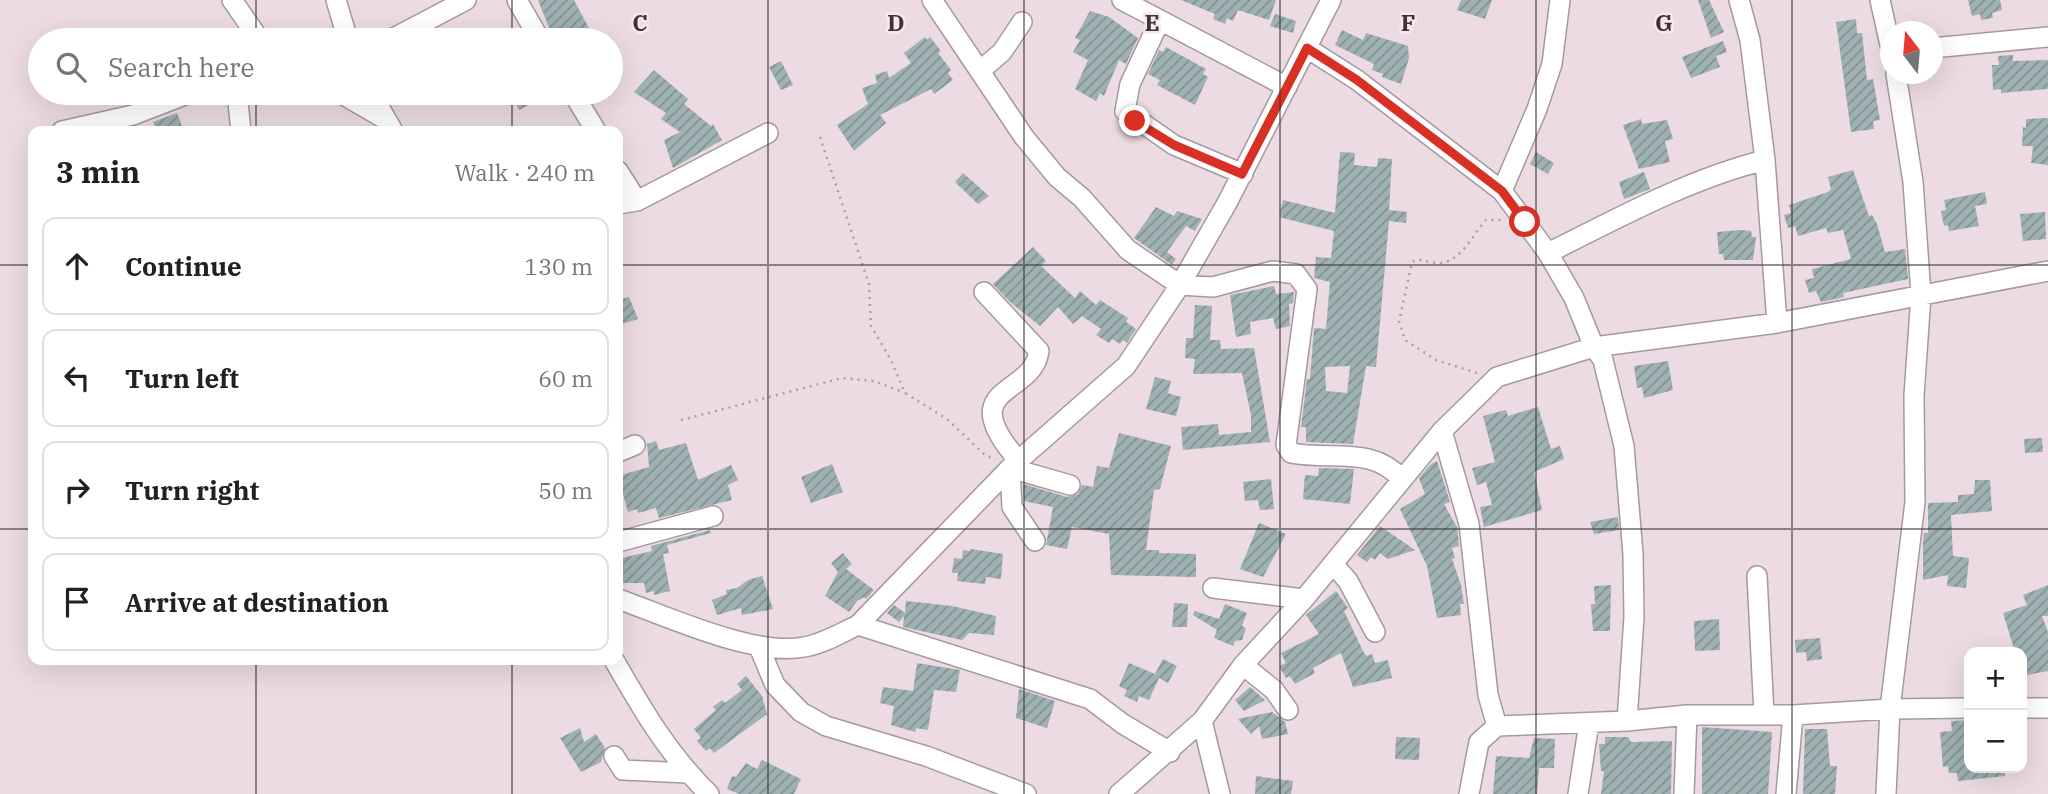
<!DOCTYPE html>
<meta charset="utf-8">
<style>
:root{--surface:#fff;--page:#f2f2f2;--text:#202124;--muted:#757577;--line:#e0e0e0}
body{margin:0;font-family:"IBM Plex Serif",serif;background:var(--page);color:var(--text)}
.controls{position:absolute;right:21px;bottom:21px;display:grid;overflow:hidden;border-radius:14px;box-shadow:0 7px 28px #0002}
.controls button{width:63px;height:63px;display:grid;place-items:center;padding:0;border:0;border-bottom:2px solid var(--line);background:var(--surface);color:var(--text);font:35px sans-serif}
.compass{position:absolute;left:1880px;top:21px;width:63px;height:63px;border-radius:50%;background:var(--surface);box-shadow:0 7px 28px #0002;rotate:344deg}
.stop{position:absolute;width:21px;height:21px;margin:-16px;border:5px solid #d93025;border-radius:50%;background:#fff}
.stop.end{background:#d93025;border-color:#fff;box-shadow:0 2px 7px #0008}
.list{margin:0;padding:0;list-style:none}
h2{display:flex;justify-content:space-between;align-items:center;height:91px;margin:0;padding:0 28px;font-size:30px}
h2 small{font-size:23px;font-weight:400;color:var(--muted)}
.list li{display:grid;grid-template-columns:46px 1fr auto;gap:21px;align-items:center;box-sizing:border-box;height:98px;margin:0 14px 14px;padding:0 14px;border:2px solid var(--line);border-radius:14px}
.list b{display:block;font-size:26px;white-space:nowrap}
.list em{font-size:23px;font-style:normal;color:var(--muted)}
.icon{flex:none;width:38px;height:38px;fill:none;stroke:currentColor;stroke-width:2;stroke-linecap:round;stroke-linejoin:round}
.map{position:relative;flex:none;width:2048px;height:794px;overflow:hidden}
.search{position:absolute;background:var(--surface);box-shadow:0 7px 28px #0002;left:28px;top:28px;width:595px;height:77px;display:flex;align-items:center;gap:18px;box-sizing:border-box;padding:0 24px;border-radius:38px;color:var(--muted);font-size:26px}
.panel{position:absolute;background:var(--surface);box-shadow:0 7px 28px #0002;left:28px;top:126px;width:595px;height:539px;border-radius:14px}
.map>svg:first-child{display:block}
.building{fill:url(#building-hatch);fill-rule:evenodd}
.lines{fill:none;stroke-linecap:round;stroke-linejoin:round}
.minor-casing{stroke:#a7989f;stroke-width:22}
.path{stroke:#ac9fa4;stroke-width:2.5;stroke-dasharray:2 5;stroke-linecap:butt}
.minor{stroke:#fff;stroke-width:19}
.route{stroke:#d93025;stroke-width:9}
.grid{fill:none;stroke:#3b3538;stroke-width:2;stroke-opacity:0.55}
.grid-label{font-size:23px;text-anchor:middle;font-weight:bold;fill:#3b3538;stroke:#f9e8ef;stroke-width:5;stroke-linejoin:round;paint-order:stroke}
</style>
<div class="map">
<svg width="2048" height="794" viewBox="0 0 2048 794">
<defs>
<pattern id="building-hatch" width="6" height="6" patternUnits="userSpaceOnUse" patternTransform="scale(1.75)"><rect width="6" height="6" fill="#9fb1b3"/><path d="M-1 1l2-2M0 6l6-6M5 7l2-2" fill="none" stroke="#839193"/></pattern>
</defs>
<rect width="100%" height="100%" fill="#ecdbe2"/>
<path class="building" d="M538,0H574L591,32L575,40H554Z
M1181,0H1276L1269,20L1238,10L1233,21L1227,18L1225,24L1213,19L1215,14Z
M1461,0H1492L1485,19L1457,10Z
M1698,0H1709L1724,32L1711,38Z
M1968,0H2000L2002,10L1992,13L1993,18L1981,20L1980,14L1972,16Z
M1090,11L1109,17L1138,38L1126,64L1119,60L1104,96L1100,93L1096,101L1075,89L1088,60L1073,52L1080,40L1075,38Z
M1275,14L1296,21L1293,33L1270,26Z
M1856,19L1857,33H1862L1867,80L1873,79L1880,120L1873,121L1874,129L1851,132L1836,22Z
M1342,30L1363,40L1366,33L1408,46L1409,58L1401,84L1382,77L1383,74L1372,70L1374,64L1335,45Z
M925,37L927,40L930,37L941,51L938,53L951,70L948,73L953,80L934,94L931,89L880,115L886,123L854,151L837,125L868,104L862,88L877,83L875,75L887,71L889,78L911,63L904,53Z
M1723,41L1727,52L1716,56L1720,67L1691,78L1682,57Z
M1166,47L1206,69L1203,74L1208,77L1195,105L1157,85L1160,80L1148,74L1159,50L1163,52Z
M2013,55V61L2048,60V89L2001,93V89L1993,90L1992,65H1999L1998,56Z
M781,61L793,85L781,90L769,67Z
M654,70L688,99L684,104L711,126L713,124L722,140L673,168L664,140L680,132L661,119L666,113L634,92Z
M510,93H551L519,110Z
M177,113L184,131H157L153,122Z
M2048,118V165L2031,163L2033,146H2022L2023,127L2026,128V119Z
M1641,119L1642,124L1667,120L1673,139L1665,141L1670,162L1639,169L1623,125Z
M1340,152L1355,153L1354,165L1377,167L1378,158L1392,159L1389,210L1407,212L1406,223L1389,221L1376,367L1366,366L1353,444L1306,442V427H1301L1307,379H1310L1314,328L1326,329L1330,282L1314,278L1316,257L1331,258L1334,231L1279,217L1283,200L1335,213ZM1350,366L1347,393L1326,391L1325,367Z
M1536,152L1554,163L1548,174L1530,164Z
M1853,170L1869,216L1872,215L1877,224L1885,252L1905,249L1908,279L1843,293L1844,297L1821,302L1816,291L1809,293L1805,280L1814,278L1812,269L1851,259L1843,230L1828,233L1826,228L1798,236L1795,226L1788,228L1784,215L1791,213L1789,205L1828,192L1831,189L1828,177Z
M1644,172L1650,189L1624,199L1619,182Z
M963,173L989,196L978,204L955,182Z
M1985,192L1987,204L1975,206L1979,226L1949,231L1948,225L1944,226L1941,211L1946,210L1944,200Z
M1156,207L1174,216L1177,211L1202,219L1195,231L1186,226L1167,252L1176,259L1172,265L1134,238Z
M2045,212L2046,239L2023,241L2020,214Z
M1740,230L1751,231L1752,237H1756L1753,260H1724L1723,254H1719L1717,232Z
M1033,247L1046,261L1041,266L1075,298L1080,291L1096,305L1100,300L1128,318L1126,322L1136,329L1127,343L1123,340L1120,344L1112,339L1109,343L1096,335L1101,329L1082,316L1073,324L1058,307L1040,326L1009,301L993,284Z
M1274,286L1276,294L1294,292L1293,303L1289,304L1290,326L1276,329L1273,318L1250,322L1251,334L1236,337L1230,295Z
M629,297L638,319L618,325V300Z
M1195,305L1212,306L1210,340H1220L1221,349L1254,348L1270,442L1183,450L1181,427L1218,424L1219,435L1251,432V415L1242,373L1193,374L1195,359L1185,358L1186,338H1193Z
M1668,361L1673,390L1644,398L1642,387L1637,388L1634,366Z
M1155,377L1171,381L1168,393L1181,397L1176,416L1146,409Z
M1538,407L1551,449L1560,446L1564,459L1534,472L1542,510L1484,527L1480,507L1492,505L1486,482L1477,485L1472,468L1495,462L1483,416L1506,410L1508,416Z
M1119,433L1171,446L1160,489L1154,490L1146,550H1159V553L1196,554V577L1111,575L1109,534L1072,527L1067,549L1046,545L1053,507L1024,501L1023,484L1067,497L1078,494L1082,485L1093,487L1097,466L1109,468Z
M2042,438L2043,452L2025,453L2024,439Z
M656,441L659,450L686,443L698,480L731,465L738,480L728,485L732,500L659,518L656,508L638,513L637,509L628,512L618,476L649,467L647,444Z
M1437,461L1450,502L1444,504L1457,527L1459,546L1452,548L1455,558L1452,559L1461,585L1464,604H1460L1461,615L1437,618L1427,566L1400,509L1425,494L1419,478L1431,464Z
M832,464L843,492L811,503L801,477Z
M1319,468L1354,469L1350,504L1303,499L1305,475L1318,476Z
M1271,479L1274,509L1260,510L1258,500L1245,501L1243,482Z
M1975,480H1990L1992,511L1951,515L1953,556L1969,558L1966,588L1947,586L1948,575L1923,580V541L1924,533H1928V503L1958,502V495L1974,494Z
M1618,517L1619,530L1594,534L1590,522Z
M1259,523L1286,534L1263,577L1240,569Z
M1380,526L1415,550L1388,559L1380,553L1375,560L1371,557L1367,562L1357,555Z
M710,530L711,533L667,545L669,553L663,554L670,591L654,595V591L646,593L644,583H618V559L652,551L651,546Z
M971,549L1003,554L1001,579L986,577L985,584L957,581L958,573H952L954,558L962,559L963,550L970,551Z
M843,553L852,564L846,569L874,590L866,599L864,597L857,601L849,612L825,596L838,572L831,563Z
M762,576L773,609L742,615L741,608L717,615L712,600L727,594L726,590L737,588L748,580Z
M1611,585L1610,631H1593L1591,604H1595L1594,586Z
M2048,585V616H2042L2048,632V671L2022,676V652H2015L2003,613L2027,605L2023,595Z
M1336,591L1348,608L1344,611L1364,653L1367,656L1372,654L1375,663L1388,660L1392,678L1353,687L1341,653L1313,668L1315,673L1295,684L1290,676L1286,678L1279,666L1286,663L1281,653L1319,634L1306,615Z
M906,601L952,606L996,616L994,635L969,633L962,640L903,627L904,616L899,622L887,613L894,605L905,613Z
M1174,603L1188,604L1187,627H1172Z
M1225,604L1247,613L1242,626L1246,628L1242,640L1235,641L1233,646L1214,638L1217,630L1193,615L1195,611L1219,619Z
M1719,619L1720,650L1695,651L1694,621Z
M1820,638L1822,659L1807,661L1806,652L1796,653L1795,640Z
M1163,659L1177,666L1168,683L1159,678L1149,700L1139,696L1137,702L1124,696L1127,690L1119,686L1129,663L1155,674Z
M917,663L960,670L956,692L934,690L928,730L916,728L915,732L891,725L894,706L880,703L883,687L913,691Z
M746,676L762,696L767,714L714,753L710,748L706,751L697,741L701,738L694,729L716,710L713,707L722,700L725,703L742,690L737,684Z
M1250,687L1265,700L1244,711L1235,700Z
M1019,689L1055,701L1047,728L1016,718Z
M1272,712L1285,722L1288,734L1262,739L1259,726L1251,734L1238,719Z
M1969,720V768H2005V776L1958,781L1957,773H1949L1948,766L1943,767L1940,732L1952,731L1951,721Z
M1702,727L1772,732L1768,794H1702Z
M580,728L584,742L596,734L605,748L601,762L581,772L560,738Z
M1805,729H1827L1830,766H1837L1835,794H1803Z
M1396,737L1420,738L1419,760L1395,759Z
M1605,737H1628L1631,742L1672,741L1671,794H1601L1604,771H1601L1599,744H1605Z
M1534,738L1555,739L1554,768H1539L1537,794H1493L1496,756L1529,758Z
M762,760L801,779L794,794H739L727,789L732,776L736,777L746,763L757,769Z
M1256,776L1293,781L1291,794H1255Z"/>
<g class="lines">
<defs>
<path id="minor" d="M232,0L257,36L264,40
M336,0L348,40
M517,0L540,40
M932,0L1024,137L1057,177L1082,198L1128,250L1180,285L1213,287L1273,271L1296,274L1307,289L1286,445L1291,453C1332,461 1370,445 1402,479
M1122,0L1287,87
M1739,0L1750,40L1765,160L1777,323
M1880,0L1890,45
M1160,20L1130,84L1125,111L1174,145L1243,174
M390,40L466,0
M1307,48L1357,80L1502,191L1548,253L1574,298L1594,347L1603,360L1624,446L1633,554L1634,617L1627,721
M1932,48L2048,37
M981,70L1002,52L1022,22
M237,93L241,131
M340,93L385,119
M371,93L393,131
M573,93L596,131
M62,131L133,115L190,93
M618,171L637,201
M1502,191L1537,109L1552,64L1560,0
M618,204L637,201L768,133
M1548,253C1618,218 1689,179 1765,160
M984,292L1039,351C1033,397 952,384 1018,460
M1442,431L1469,524L1488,695L1497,726L1479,742L1469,794
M618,452L635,445
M1035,541L1012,507L1010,468L1070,485
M618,542L713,516
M1333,564L1348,581L1375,632
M1757,576L1764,715
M1213,588L1304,599
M618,599C667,616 754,657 804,647C823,644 841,633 858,625L1010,468L1126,366L1180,285L1227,203L1331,0
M858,625L1090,699L1123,724L1170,752
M759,647L775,685L801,712L826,726L926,756L1026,794
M614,660C642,709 668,754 709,794
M1243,665L1274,690L1288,710
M2022,708H2048
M1202,721L1220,794
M1497,726L1627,721L1687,715H1793L1890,709L1969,708
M614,756L623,770L688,773
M1119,794L1202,721L1243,665L1304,599L1442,431L1497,377L1594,347L1777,323L2048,271
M1578,794L1589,723
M1684,794L1687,715
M1786,794L1793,715
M1886,794L1890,709L1915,502L1914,396L1921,295L1913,182L1896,74"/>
</defs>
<use href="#minor" class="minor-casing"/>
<path class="path" d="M820,137L869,284L871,326L891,360L905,393L947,419L984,454L995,460
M1477,373L1436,360L1405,340L1399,322L1412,262C1422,257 1428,263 1438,263C1461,263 1472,235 1486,220H1502
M681,420L842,378L874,381L905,393"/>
<use href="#minor" class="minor"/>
</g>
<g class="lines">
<path class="route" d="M1135,121L1174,145L1242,174L1307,48L1357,80L1502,191L1525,222"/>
</g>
<path class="grid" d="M256,0V40M512,0V40M768,0V794M1024,0V794M1280,0V794M1536,0V794M1792,0V794M256,93V131M512,93V131M0,265H33M618,265H2048M0,529H33M618,529H2048M256,660V794M512,660V794"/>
<g class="grid-label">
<text x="640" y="31">C</text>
<text x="896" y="31">D</text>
<text x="1152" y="31">E</text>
<text x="1408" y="31">F</text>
<text x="1664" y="31">G</text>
</g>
</svg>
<div class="controls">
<button>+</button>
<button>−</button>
</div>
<svg class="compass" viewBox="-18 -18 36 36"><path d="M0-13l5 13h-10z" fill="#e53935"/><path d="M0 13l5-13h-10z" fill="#757577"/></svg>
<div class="stop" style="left:1525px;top:222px"></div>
<div class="stop end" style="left:1135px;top:121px"></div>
<div class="search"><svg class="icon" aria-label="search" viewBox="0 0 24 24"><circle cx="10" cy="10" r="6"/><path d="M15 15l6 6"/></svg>Search here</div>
<section class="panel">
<h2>3 min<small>Walk · 240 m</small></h2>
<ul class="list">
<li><svg class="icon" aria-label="ahead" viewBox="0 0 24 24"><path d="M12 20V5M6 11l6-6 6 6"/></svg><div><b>Continue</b></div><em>130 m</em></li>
<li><svg class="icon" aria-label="left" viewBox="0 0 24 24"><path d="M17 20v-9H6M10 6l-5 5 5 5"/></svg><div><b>Turn left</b></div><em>60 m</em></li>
<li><svg class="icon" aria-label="right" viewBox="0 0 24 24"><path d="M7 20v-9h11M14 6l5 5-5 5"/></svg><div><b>Turn right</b></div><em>50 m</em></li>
<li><svg class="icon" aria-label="arrive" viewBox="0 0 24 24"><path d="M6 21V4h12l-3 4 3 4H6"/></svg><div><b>Arrive at destination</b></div></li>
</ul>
</section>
</div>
